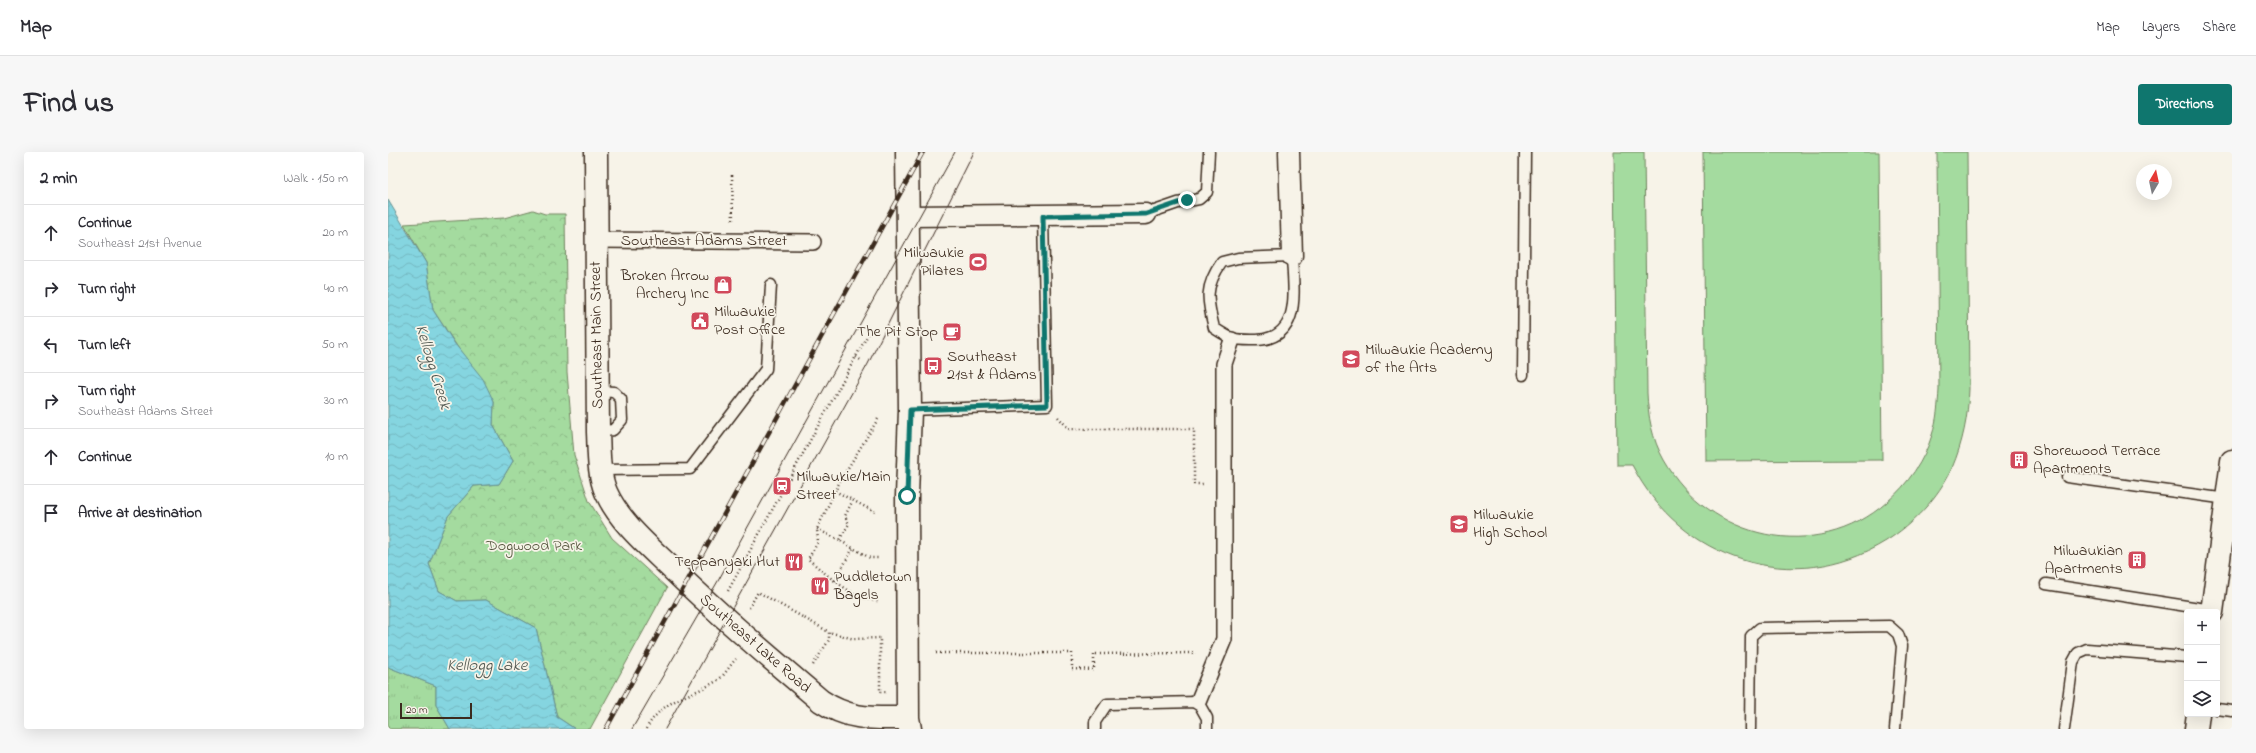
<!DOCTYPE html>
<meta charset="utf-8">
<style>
:root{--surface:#fff;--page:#f7f7f7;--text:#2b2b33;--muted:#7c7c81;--line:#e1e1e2;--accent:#0f766e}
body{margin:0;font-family:"Indie Flower",sans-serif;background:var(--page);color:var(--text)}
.controls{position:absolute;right:12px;bottom:12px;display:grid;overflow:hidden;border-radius:4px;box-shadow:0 4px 16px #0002}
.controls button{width:36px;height:36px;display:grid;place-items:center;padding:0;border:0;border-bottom:1px solid var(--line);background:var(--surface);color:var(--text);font:20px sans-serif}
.compass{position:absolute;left:1748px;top:12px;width:36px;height:36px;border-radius:50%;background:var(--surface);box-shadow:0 4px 16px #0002;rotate:9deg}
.scale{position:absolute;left:12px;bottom:10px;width:72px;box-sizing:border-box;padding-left:4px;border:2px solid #3b2a1e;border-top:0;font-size:11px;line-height:14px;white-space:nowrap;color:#3b2a1e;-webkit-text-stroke:3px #f7f3e8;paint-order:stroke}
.stop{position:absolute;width:12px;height:12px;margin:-9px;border:3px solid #0f766e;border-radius:50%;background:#fff}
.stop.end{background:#0f766e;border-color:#fff;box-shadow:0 1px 4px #0008}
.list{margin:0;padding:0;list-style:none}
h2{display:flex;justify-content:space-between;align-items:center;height:52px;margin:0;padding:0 16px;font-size:17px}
h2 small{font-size:13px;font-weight:400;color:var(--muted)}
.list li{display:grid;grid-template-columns:26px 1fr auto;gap:12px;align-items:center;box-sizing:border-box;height:56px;padding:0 16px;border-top:1px solid var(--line)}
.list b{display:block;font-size:15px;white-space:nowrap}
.list p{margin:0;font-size:13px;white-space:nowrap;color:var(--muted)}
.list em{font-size:13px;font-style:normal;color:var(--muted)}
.icon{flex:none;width:22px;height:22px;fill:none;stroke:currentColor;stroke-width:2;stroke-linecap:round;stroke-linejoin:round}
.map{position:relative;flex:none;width:1844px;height:577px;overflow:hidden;border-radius:4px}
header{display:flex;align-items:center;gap:24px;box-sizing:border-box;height:56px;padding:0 20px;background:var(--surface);border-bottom:1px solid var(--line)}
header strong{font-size:19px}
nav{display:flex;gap:22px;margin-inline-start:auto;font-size:14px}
.intro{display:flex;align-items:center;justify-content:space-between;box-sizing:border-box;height:96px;padding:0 24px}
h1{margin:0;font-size:28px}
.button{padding:10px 18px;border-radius:4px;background:var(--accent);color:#fff;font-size:14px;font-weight:700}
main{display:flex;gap:24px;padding:0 24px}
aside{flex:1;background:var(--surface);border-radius:4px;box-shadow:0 4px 16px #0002}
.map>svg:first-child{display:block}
.grass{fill:url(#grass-tufts);stroke:#70825e}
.park{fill:url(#park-crowns);stroke:#70825e}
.pitch{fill:#a4db9f;stroke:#70825e}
.water{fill:url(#water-waves);stroke:#679192}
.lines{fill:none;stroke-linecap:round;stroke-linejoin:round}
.service-casing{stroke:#3b2a1e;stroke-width:13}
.pedestrian-casing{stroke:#3b2a1e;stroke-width:18}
.minor-casing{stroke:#3b2a1e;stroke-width:23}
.tertiary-casing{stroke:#3b2a1e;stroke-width:25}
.path{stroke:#3b2a1e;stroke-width:2.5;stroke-dasharray:1 3;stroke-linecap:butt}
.service{stroke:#f7f3e8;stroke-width:10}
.pedestrian{stroke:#f7f3e8;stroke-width:15}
.minor{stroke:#f7f3e8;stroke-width:20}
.tertiary{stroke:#f7f3e8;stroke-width:22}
.tram{stroke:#3b2a1e;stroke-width:1}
.rail-casing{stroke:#3b2a1e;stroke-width:4.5}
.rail{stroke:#f7f3e8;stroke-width:3;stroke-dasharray:9;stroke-linecap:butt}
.route{stroke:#0f766e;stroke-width:5}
.labels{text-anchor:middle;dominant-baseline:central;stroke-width:3.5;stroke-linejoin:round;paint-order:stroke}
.street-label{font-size:16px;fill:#3b2a1e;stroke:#f7f3e8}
.poi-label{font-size:16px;fill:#3b2a1e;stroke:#f7f3e8;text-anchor:start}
.park-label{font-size:16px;fill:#55563e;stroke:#f7f3e8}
.water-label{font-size:17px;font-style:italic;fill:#4e554e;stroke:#f7f3e8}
</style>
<header>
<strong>Map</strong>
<nav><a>Map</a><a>Layers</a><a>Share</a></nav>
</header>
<div class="intro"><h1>Find us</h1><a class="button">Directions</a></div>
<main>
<aside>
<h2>2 min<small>Walk · 150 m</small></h2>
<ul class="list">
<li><svg class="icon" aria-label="ahead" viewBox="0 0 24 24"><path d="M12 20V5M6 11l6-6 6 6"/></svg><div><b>Continue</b><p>Southeast 21st Avenue</p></div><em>20 m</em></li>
<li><svg class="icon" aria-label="right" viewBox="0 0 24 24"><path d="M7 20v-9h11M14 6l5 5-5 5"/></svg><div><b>Turn right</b></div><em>40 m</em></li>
<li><svg class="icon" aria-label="left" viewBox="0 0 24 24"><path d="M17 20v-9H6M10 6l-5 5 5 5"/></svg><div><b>Turn left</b></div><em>50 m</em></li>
<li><svg class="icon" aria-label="right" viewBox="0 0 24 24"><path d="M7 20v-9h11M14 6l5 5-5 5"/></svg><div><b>Turn right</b><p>Southeast Adams Street</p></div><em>30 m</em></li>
<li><svg class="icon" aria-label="ahead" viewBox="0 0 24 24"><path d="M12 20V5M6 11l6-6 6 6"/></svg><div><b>Continue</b></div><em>10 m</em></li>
<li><svg class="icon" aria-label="arrive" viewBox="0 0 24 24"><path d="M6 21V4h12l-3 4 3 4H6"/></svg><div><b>Arrive at destination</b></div></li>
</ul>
</aside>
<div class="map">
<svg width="1844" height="577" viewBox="0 0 1844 577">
<defs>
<pattern id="grass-tufts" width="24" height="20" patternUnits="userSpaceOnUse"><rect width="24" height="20" fill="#a4db9f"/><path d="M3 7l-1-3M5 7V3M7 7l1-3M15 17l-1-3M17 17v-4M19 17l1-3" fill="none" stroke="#8ebc88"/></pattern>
<pattern id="park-crowns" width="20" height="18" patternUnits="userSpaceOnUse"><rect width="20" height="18" fill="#a4db9f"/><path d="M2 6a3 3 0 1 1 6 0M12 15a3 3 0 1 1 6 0" fill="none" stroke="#8ebc88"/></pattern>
<pattern id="water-waves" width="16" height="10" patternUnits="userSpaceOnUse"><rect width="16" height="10" fill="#85d5e0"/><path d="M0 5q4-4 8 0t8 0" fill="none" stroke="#74b7c0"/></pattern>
</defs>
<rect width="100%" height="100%" fill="#f7f3e8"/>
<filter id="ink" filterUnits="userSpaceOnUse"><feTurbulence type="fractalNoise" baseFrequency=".025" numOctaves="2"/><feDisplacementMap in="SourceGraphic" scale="8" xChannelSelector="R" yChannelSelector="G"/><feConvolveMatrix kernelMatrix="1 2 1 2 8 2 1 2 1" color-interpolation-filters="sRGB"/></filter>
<g filter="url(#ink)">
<path class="grass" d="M0,515L48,534V553L62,577H0Z"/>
<path class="park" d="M145,58L157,62H177L179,220L186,303L201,349L224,386L279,436L202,577H187L169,565L148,476L98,448L69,449L51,439L41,412L60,364L86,334L111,332L125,309L105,273L106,250L45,158L38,111L16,72L116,66Z"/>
<path class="pitch" d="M1226,0H1256L1259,241C1260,264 1264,287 1276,308C1321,387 1428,413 1499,350C1520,332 1536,309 1544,283C1549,268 1550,253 1551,238L1549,0H1579L1581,237C1580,265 1575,290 1564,316C1550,346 1525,372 1498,389C1406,446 1292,408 1244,313H1229Z
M1315,0H1491L1494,308L1318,309Z"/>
<path class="water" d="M0,48L38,111L45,158L67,192L95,227L106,250L105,273L125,309L111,332L86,334L60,364L41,412L51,439L69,449L98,448L148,476L169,565L187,577H62L48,553V534L0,515Z"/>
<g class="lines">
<defs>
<path id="service" d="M758,62L790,51L811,47L819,40L821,0
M904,104C905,136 915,186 869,188C845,188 846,189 826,176C819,148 816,135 834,110L850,106Z
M1135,223L1137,0
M522,258L659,253L655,64
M210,280L225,278L234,268L233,247L226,240L210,239
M212,318L302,317L378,217L383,133
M1679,325L1839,347
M1658,432L1824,458
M1829,557L1844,559
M707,577V570L719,552L810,550L819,566V577
M1362,577L1363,484L1372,476L1501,474L1510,482L1514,494L1507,577
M1676,577L1685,510L1690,501L1699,497L1799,505"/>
<path id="pedestrian" d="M208,88L425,90
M810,550L836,487V212L844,188"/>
<path id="minor" d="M901,0L904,104
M520,64L758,62"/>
<path id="tertiary" d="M208,0L210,280C211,300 210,321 218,340C231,369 258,392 281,414C329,461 381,505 433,549C463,569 486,566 520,566
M519,0L522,258L519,344L520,566L522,577
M1824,460L1844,309
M1808,577L1810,562"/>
</defs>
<use href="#service" class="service-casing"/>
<use href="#pedestrian" class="pedestrian-casing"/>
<use href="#minor" class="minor-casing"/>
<use href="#tertiary" class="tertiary-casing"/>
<path class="path" d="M344,23L345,71
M468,205L474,209
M670,265L681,277H806V332H817
M490,267L452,329L429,377L430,390L420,407C438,422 467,449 491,449
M447,339L489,361
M465,348L457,364L461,372L451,388L482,406H490
M429,377L451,388
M447,429L465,396
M340,439L483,177
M361,456L370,440L441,480
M548,501H684V517L706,518V502L808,501
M425,513L441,488V480L466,487L492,486V540H498
M258,577C276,545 302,546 330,528C337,523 342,513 348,507"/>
<use href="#service" class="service"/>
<use href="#pedestrian" class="pedestrian"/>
<use href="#minor" class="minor"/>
<use href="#tertiary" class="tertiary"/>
<path class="tram" d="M244,577L330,429L567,0
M277,577L480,212L586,0"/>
<defs>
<path id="rail" d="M218,577L535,0"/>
</defs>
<use href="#rail" class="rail-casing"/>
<use href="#rail" class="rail"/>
</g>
</g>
<g class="lines" filter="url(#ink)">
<path class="route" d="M519,344L522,258L659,253L655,64L758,62L799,48"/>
</g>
<defs>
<symbol id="stadium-square" viewBox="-11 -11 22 22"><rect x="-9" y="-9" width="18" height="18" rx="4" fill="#d1495b" stroke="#f7f3e8"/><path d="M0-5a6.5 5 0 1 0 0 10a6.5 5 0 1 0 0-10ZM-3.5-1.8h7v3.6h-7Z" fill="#fff"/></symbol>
<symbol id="shop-square" viewBox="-11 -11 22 22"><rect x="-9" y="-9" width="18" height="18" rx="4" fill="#d1495b" stroke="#f7f3e8"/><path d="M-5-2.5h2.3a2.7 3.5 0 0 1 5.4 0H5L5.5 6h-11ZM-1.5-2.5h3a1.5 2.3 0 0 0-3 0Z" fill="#fff"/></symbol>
<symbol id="civic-square" viewBox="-11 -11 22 22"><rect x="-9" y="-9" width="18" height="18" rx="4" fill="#d1495b" stroke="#f7f3e8"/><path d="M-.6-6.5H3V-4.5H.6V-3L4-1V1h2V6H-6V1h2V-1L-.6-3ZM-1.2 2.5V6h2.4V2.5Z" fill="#fff"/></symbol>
<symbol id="cafe-square" viewBox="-11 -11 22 22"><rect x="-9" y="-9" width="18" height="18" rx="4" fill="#d1495b" stroke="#f7f3e8"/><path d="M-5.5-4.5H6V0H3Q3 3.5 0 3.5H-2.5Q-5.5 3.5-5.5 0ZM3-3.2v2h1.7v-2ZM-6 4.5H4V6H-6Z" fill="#fff"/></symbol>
<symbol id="school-square" viewBox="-11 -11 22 22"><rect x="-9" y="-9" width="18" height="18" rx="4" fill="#d1495b" stroke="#f7f3e8"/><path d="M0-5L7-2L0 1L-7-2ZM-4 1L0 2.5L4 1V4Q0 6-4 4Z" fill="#fff"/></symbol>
<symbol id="bus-square" viewBox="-11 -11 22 22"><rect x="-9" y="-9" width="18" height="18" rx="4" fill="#d1495b" stroke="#f7f3e8"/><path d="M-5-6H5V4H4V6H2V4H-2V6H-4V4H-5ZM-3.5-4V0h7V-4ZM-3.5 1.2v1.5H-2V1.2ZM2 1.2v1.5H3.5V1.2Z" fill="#fff"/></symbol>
<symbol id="building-square" viewBox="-11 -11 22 22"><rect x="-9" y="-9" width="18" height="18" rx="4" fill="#d1495b" stroke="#f7f3e8"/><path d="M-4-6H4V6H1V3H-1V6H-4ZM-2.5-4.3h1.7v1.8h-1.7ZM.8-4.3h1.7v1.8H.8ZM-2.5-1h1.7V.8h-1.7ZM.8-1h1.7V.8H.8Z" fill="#fff"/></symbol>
<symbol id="station-square" viewBox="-11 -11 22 22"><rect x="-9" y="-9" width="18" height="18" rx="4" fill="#d1495b" stroke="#f7f3e8"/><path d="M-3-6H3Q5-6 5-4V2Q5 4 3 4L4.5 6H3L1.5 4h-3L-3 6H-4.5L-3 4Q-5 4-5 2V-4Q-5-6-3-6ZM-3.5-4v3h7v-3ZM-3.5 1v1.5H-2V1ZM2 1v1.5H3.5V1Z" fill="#fff"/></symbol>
<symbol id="restaurant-square" viewBox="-11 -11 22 22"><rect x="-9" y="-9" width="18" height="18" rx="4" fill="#d1495b" stroke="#f7f3e8"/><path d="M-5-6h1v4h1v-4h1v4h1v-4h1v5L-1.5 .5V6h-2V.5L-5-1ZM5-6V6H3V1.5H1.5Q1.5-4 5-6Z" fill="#fff"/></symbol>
</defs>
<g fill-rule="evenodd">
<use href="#stadium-square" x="579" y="99" width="22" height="22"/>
<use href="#shop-square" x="324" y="122" width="22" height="22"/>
<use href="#civic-square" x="301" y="158" width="22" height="22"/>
<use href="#cafe-square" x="553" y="169" width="22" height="22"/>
<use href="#school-square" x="952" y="196" width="22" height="22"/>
<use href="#bus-square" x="534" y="203" width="22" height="22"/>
<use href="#building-square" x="1620" y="297" width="22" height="22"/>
<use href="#station-square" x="383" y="323" width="22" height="22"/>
<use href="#school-square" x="1060" y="361" width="22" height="22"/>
<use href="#building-square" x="1738" y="397" width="22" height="22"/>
<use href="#restaurant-square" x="395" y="399" width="22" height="22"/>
<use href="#restaurant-square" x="421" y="423" width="22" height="22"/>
</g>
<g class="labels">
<g class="street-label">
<text x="316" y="89">Southeast Adams Street</text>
<text transform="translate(209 183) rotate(-91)">Southeast Main Street</text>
<text transform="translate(367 492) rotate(41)">Southeast Lake Road</text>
</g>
<g class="poi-label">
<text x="576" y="101" text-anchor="end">Milwaukie<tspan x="576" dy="18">Pilates</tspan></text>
<text x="321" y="124" text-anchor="end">Broken Arrow<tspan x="321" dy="18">Archery Inc</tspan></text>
<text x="326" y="160">Milwaukie<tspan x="326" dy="18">Post Office</tspan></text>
<text x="550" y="180" text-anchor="end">The Pit Stop</text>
<text x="977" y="198">Milwaukie Academy<tspan x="977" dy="18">of the Arts</tspan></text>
<text x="559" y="205">Southeast<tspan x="559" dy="18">21st &amp; Adams</tspan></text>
<text x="1645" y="299">Shorewood Terrace<tspan x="1645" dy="18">Apartments</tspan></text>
<text x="408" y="325">Milwaukie/Main<tspan x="408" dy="18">Street</tspan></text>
<text x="1085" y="363">Milwaukie<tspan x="1085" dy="18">High School</tspan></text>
<text x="1735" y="399" text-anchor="end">Milwaukian<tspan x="1735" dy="18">Apartments</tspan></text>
<text x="392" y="410" text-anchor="end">Teppanyaki Hut</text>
<text x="446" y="425">Puddletown<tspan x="446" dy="18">Bagels</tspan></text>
</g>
<g class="park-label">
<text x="146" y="394">Dogwood Park</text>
</g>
<g class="water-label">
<text transform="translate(45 215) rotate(73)">Kellogg Creek</text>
<text x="99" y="513">Kellogg Lake</text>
</g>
</g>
</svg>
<div class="controls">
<button>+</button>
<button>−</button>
<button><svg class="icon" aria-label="layers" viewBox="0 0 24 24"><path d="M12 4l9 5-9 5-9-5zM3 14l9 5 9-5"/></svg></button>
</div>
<svg class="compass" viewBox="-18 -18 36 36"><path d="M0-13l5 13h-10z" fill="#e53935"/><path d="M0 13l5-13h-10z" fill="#7c7c81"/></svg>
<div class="scale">20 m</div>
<div class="stop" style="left:519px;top:344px"></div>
<div class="stop end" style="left:799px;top:48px"></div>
</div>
</main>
